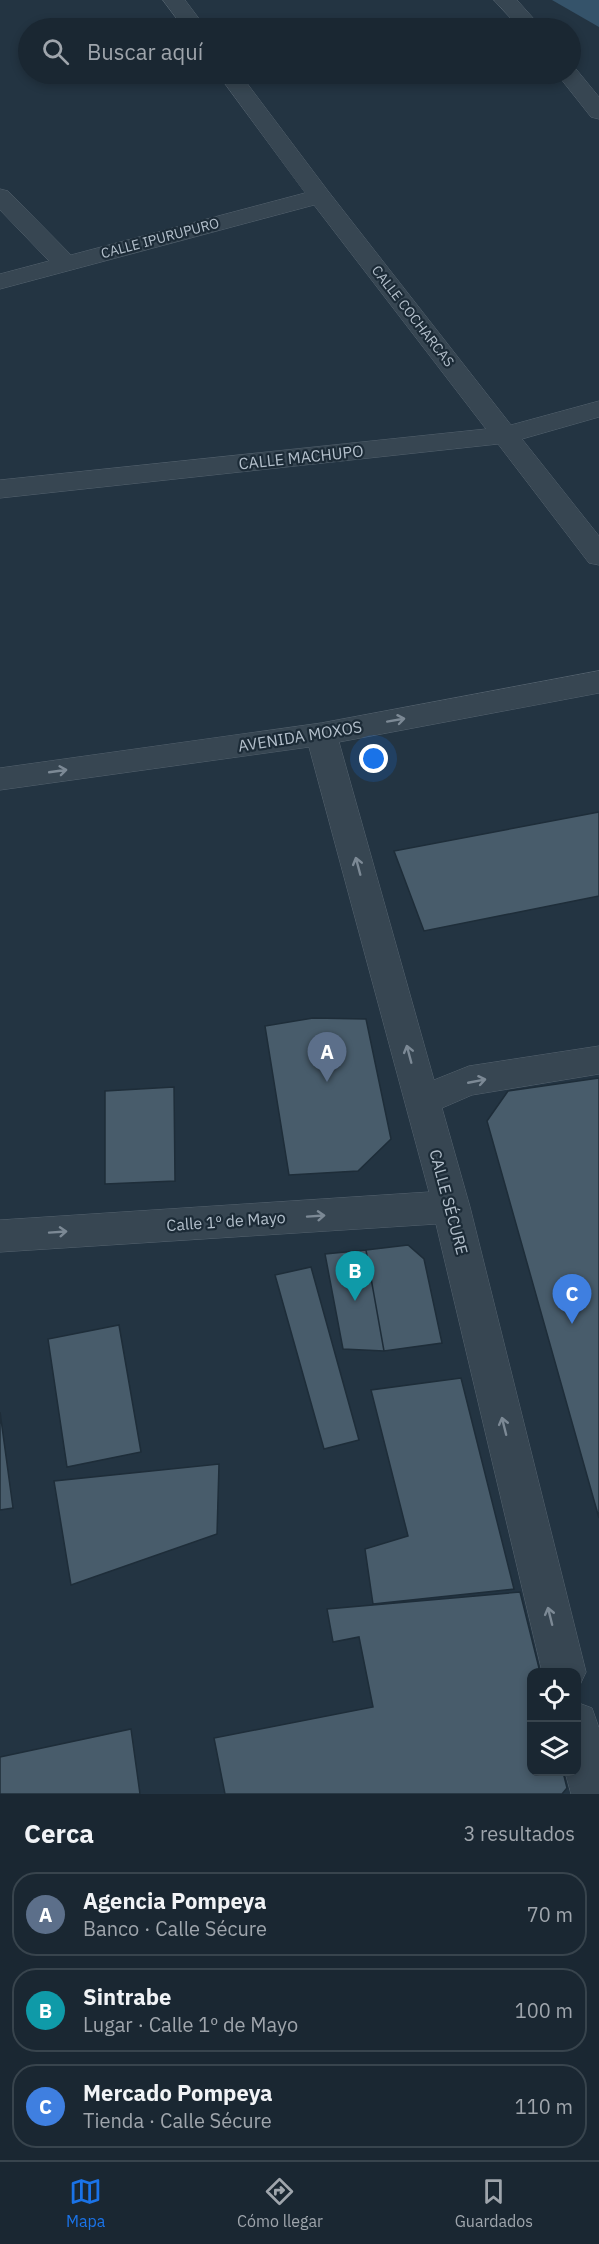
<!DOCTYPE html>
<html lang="es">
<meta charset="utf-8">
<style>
:root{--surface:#1a2732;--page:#232f3a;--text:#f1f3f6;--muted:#9fa5ac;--line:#38444d;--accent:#1a73e8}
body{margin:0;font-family:"IBM Plex Sans",sans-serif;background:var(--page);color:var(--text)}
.controls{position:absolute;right:18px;bottom:18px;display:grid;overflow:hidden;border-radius:12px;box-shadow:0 3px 9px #0003}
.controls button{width:54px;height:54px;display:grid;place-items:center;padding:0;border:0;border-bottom:2px solid var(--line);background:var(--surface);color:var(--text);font:30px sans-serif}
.you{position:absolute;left:374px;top:759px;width:21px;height:21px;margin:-15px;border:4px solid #fff;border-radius:50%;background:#1a73e8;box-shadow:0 0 0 9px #1a73e833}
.badge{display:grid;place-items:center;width:39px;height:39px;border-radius:50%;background:var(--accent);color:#fff;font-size:20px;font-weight:700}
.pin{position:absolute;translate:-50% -50px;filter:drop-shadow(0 2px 3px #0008)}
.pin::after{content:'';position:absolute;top:32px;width:21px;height:18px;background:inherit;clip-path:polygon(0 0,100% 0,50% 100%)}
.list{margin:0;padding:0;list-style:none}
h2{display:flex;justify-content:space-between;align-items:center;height:78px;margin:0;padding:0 24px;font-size:26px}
h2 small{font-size:20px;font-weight:400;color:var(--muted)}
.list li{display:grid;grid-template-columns:39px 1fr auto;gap:18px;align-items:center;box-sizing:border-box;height:84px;margin:0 12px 12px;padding:0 12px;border:2px solid var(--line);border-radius:24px}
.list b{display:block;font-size:22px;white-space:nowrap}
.list p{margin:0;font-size:20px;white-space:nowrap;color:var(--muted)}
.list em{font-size:20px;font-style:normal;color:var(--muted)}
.icon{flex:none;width:33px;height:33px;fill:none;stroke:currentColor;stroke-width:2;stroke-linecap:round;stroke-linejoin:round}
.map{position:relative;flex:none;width:599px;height:1794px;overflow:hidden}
.search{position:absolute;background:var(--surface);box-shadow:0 3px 9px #0003;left:18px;right:18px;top:18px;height:66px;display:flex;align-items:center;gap:15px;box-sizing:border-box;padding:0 21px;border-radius:33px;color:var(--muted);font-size:22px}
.sheet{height:366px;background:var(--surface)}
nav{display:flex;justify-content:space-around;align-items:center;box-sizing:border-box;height:84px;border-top:2px solid var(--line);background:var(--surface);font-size:16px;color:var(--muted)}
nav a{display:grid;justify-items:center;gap:3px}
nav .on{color:var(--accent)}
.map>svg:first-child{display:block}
.water{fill:#35536a}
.building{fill:#485c6b;stroke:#1e2d39;stroke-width:1.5}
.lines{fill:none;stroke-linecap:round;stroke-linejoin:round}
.street-casing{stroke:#55636f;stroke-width:1}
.street{fill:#374652;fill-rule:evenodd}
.oneway{stroke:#7c8995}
.labels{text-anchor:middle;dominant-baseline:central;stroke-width:4.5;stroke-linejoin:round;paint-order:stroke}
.far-street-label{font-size:14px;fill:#b4c0cc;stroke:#1c2b37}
.street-label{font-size:16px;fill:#b4c0cc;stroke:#1c2b37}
</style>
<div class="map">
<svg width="599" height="1794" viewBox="0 0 599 1794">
<rect width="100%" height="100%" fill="#233442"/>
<path class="water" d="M552,0H599V27Z"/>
<path class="building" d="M599,812V896L424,931L394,851Z
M313,1018L366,1019L391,1139L358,1171L289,1175L265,1026Z
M599,1078V1518L487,1121L508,1091Z
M174,1087L175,1181L105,1184V1091Z
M408,1245L424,1259L442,1343L384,1351L366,1250Z
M366,1250L384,1351L343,1349L325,1254Z
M311,1267L359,1440L324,1449L275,1275Z
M119,1325L141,1452L67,1467L48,1339Z
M461,1378L514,1589L373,1604L365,1549L408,1536L371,1390Z
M0,1412L13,1508L0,1510Z
M219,1464L217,1534L71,1585L54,1481Z
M520,1592L540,1672H532V1772H563L567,1788L562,1794H225L214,1738L373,1707L359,1637L333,1642L327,1609Z
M131,1729L140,1794H0V1757Z"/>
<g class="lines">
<defs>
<path id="street" d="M163,0H185L206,28H184Z
M494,0H517L542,28H520Z
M570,68L576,69L599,97V119L591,117L557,74H570Z
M218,74H240L328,191L511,425L599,401V417L522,439L599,536V565L589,563L498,444L0,498V480L486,429L314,205L0,289V274L49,261L0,210V189L8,191L71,255L305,193Z
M599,671V693L339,742L434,1080L469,1066L599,1046V1074L472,1095L442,1108L470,1207L586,1672L579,1687L576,1688V1672H542L436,1224L0,1252V1220L429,1192L309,747L0,790V768L321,723Z
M576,1702L592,1708L599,1728V1794H571L565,1772H576Z"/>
</defs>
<use href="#street" class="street-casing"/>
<use href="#street" class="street"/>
</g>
<defs><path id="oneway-shaft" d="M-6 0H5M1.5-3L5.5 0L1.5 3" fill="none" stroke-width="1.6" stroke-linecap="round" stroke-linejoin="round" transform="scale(1.5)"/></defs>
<g class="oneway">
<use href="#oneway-shaft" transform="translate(396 720) rotate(-10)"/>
<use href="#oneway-shaft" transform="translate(58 771) rotate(-8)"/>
<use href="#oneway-shaft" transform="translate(358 866) rotate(-105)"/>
<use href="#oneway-shaft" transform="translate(409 1054) rotate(-105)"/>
<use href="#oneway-shaft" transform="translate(477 1081) rotate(-11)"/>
<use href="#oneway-shaft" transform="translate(316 1216) rotate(-4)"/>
<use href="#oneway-shaft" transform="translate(58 1232) rotate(-4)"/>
<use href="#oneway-shaft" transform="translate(504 1426) rotate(-104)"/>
<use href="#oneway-shaft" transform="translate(550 1616) rotate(-104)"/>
</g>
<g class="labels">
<g class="far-street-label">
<text transform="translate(160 238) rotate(-15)">CALLE IPURUPURO</text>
<text transform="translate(413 316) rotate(52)">CALLE COCHARCAS</text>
</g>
<g class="street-label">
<text transform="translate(301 457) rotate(-6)">CALLE MACHUPO</text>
<text transform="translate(300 736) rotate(-9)">AVENIDA MOXOS</text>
<text transform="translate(449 1202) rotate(75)">CALLE SÉCURE</text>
<text transform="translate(226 1221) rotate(-4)">Calle 1º de Mayo</text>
</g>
</g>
</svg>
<div class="controls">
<button><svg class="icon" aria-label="locate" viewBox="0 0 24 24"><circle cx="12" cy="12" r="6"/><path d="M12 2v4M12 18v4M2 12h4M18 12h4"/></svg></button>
<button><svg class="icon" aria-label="layers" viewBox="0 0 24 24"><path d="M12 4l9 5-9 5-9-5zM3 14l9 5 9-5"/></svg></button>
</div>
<div class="you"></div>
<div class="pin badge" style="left:327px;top:1082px;background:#5c6f8a">A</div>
<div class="pin badge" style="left:355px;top:1301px;background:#0f9aa8">B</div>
<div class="pin badge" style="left:572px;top:1324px;background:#3f7fe0">C</div>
<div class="search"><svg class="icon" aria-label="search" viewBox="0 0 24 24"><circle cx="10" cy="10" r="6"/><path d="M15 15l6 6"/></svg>Buscar aquí</div>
</div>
<section class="sheet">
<h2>Cerca<small>3 resultados</small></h2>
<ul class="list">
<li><span class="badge" style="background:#5c6f8a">A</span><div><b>Agencia Pompeya</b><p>Banco · Calle Sécure</p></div><em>70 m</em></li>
<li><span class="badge" style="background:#0f9aa8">B</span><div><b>Sintrabe</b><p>Lugar · Calle 1º de Mayo</p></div><em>100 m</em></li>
<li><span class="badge" style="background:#3f7fe0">C</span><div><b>Mercado Pompeya</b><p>Tienda · Calle Sécure</p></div><em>110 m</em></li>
</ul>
</section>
<nav>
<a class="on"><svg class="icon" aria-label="map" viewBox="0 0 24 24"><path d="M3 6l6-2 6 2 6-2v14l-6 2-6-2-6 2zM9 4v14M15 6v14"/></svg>Mapa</a>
<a><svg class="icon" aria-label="directions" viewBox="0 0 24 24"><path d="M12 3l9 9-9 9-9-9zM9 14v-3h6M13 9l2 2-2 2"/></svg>Cómo llegar</a>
<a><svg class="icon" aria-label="saved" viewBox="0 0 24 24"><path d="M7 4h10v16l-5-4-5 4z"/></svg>Guardados</a>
</nav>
